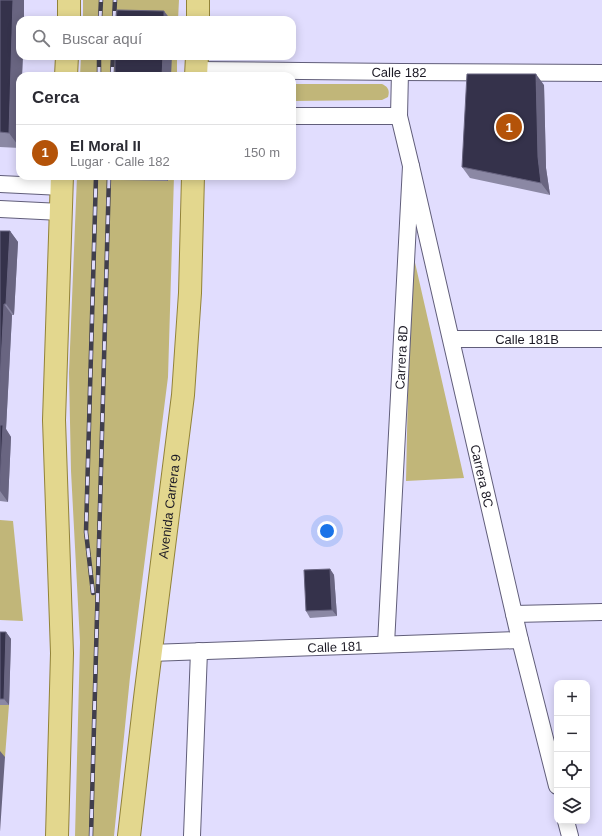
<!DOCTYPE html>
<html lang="es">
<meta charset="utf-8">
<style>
:root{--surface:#fff;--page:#f7f7f7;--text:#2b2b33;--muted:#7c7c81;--line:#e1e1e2;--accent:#b45309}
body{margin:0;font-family:Helvetica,sans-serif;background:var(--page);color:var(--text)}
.controls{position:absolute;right:12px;bottom:12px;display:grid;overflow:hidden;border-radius:8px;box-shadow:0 2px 10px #0003}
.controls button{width:36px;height:36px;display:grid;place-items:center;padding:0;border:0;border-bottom:1px solid var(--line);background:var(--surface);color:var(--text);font:20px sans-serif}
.you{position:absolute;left:327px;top:531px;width:14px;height:14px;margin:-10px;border:3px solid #fff;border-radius:50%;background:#1a73e8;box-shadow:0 0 0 6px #1a73e833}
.badge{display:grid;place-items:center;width:26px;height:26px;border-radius:50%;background:var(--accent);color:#fff;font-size:13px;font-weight:700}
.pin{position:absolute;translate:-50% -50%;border:2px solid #fff;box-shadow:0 1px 4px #0006}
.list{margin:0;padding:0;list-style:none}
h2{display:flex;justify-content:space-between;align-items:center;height:52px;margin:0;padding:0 16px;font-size:17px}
h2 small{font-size:13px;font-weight:400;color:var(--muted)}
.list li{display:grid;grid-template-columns:26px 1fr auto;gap:12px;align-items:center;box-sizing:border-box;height:56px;padding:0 16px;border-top:1px solid var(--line)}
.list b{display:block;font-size:15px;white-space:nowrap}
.list p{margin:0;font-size:13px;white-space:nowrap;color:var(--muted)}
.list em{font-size:13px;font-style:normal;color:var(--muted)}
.icon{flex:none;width:22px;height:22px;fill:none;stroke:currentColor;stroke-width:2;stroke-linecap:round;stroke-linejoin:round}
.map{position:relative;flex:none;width:602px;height:836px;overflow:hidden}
.search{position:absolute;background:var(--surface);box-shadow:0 2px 10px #0003;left:16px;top:16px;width:280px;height:44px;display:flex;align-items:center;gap:10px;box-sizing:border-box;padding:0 14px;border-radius:12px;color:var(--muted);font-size:15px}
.panel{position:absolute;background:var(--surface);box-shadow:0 2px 10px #0003;left:16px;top:72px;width:280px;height:108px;border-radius:12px}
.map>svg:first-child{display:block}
.green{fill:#c1b679}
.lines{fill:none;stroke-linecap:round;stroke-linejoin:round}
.minor-casing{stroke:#615e7a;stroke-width:18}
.primary-casing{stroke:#928338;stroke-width:24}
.minor{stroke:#fff;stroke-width:16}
.primary{stroke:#e3d78e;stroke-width:22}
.rail-casing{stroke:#403e4d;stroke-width:4.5}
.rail{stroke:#e1ddfe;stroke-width:3;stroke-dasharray:9;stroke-linecap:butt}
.wall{fill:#8b88a4}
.shaded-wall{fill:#696581}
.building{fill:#35324b;stroke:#696581}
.labels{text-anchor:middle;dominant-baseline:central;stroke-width:4;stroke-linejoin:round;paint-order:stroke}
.street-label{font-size:13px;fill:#1c1a25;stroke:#e1ddfe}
</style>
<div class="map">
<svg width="602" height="836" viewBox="0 0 602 836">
<rect width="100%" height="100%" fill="#e1ddfe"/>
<path class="green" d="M83,0H179L178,20H83Z
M81,56H177V76H80Z
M292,84H382C388,87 390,90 388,97L382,100L292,101Z
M77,176H174L168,377L130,677L114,836H75L80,642L71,471L69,373Z
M411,245L464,478L406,481Z
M0,520L13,521L23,621L0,620Z
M0,705H9L5,757H0Z"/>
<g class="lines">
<defs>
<g id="minor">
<path id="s1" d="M196,70L400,72L602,73"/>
<path d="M292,116H399"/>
<path id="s2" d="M411,166L520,640L557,786"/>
<path d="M0,184L62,187"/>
<path d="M0,209L61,212"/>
<path id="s3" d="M452,339H602"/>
<path d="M514,614L602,612"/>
<path id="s4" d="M386,644L411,166L399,116L400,72"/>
<path id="s5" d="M150,653L520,640"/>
<path d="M566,821L570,836"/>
<path d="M192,836L199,651"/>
</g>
<g id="primary">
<path d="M69,20V0"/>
<path d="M198,20V0"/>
<path d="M66,76L67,56"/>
<path d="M196,76L197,56"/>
<path d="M57,836L62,653L54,420L62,176"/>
<path id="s6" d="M129,836L145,698L183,395L190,293L193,176"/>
</g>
</defs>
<use href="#minor" class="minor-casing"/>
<use href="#primary" class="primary-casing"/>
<use href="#minor" class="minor"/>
<use href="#primary" class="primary"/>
<defs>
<path id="rail" d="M100,20L101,0
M114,20L115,0
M99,76V56
M112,76L113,56
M93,593L86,532L96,176
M91,836L109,176"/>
</defs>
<use href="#rail" class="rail-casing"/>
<use href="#rail" class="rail"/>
</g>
<path class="wall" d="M0,0H24L22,76H20V148L0,147Z
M544,85L546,168L550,195L470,178L462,167Z
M118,176H168V181L120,180Z
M0,231H10L18,242L14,315H12L6,429L11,437L8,502L0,501Z
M330,569L334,575L337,616L310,618L306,611Z
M0,632H6L11,639L9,705H0Z"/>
<path class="shaded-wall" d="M13,0H24V20H20V56H23L22,76H20V148L9,133Z
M164,11L171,20H164Z
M163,56H172L171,76H162Z
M536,74L544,85L546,168L550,195L541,183L538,157Z
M164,176H168V181Z
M10,231L18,242L14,315L6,304Z
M4,304L12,315L6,429L11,437L8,502L0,491V383Z
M330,569L334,575L337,616L332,610Z
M6,632L11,639L9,705L4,699Z
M0,751L5,757L0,832Z"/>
<path class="building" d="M0,0H13L9,133L0,132Z
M117,10L164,11V20H116Z
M115,56H163L162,76H115Z
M467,74H536L538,157L541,183L462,167Z
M0,231H10L6,304H4L0,383Z
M0,425H3L0,486Z
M330,569L332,610L306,611L304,570Z
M0,632H6L4,699H0Z"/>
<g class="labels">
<g class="street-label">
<text stroke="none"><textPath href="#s1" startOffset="203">Calle 182</textPath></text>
<text stroke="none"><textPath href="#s3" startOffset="75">Calle 181B</textPath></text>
<text stroke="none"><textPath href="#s4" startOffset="287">Carrera 8D</textPath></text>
<text stroke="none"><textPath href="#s2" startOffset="318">Carrera 8C</textPath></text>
<text stroke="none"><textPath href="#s6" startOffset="332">Avenida Carrera 9</textPath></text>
<text stroke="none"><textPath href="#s5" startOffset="185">Calle 181</textPath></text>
</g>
</g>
</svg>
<div class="controls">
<button>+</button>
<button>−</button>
<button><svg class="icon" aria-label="locate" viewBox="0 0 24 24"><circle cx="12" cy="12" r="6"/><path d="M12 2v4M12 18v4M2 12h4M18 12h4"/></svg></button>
<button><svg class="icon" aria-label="layers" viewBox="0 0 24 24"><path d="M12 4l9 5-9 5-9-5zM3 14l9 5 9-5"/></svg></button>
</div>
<div class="you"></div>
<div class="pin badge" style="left:509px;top:127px">1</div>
<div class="search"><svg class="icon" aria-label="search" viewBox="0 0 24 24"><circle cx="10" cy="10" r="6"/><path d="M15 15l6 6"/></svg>Buscar aquí</div>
<section class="panel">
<h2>Cerca<small></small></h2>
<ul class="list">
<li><span class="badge">1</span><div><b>El Moral II</b><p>Lugar · Calle 182</p></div><em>150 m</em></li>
</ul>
</section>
</div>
